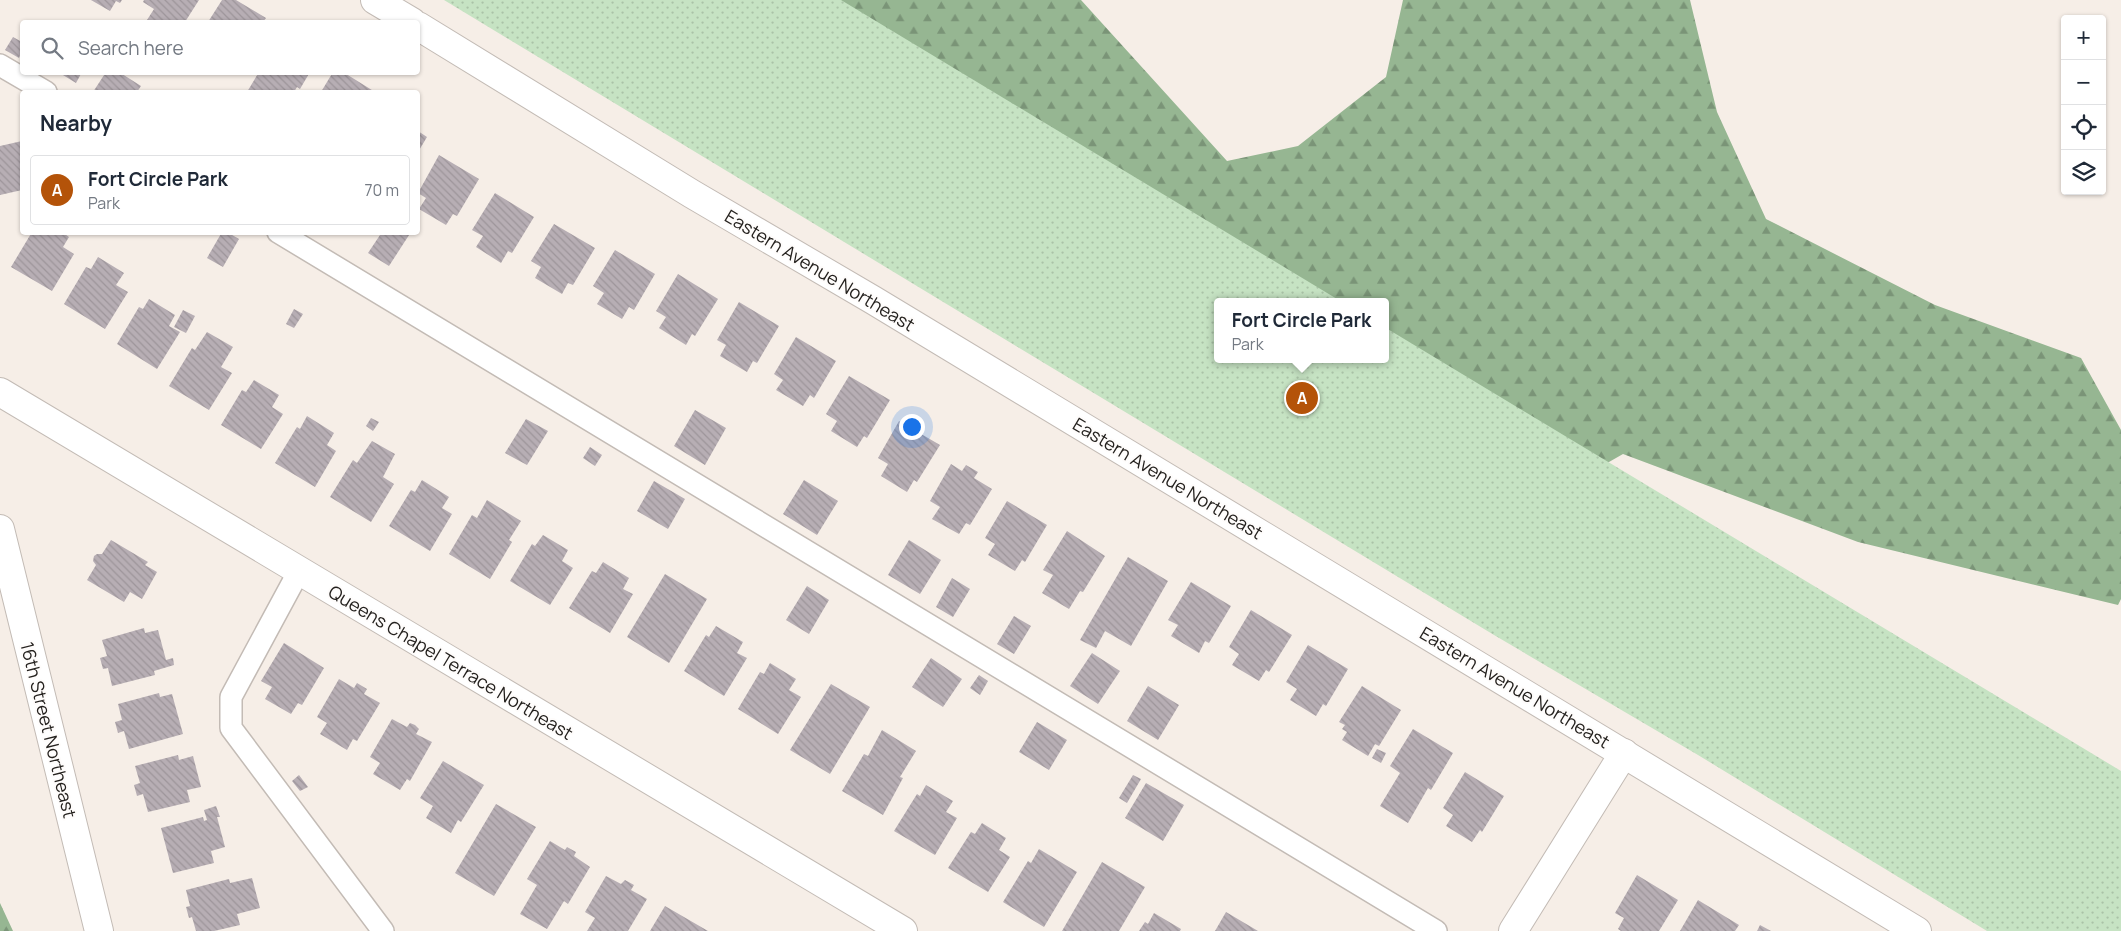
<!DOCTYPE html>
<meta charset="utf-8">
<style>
:root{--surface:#fff;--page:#f2f2f3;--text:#1f2937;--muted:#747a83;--line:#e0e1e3;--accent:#b45309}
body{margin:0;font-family:Manrope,sans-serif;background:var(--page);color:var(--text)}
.controls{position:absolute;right:15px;top:15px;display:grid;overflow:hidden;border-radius:5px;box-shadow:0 1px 4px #0004}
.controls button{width:45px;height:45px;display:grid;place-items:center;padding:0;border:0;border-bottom:1px solid var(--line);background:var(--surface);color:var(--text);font:25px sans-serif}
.you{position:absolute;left:911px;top:426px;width:18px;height:18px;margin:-12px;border:4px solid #fff;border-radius:50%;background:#1a73e8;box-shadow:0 0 0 8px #1a73e833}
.badge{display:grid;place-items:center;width:32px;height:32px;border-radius:50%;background:var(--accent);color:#fff;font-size:16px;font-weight:700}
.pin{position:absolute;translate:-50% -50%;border:2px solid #fff;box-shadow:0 1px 5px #0006}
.popup{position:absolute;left:1214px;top:298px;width:175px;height:65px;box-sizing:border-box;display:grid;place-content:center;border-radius:5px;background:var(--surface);filter:drop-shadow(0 1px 4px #0005);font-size:16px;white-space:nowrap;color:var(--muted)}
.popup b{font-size:19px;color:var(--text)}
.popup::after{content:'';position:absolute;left:50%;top:100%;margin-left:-10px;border:10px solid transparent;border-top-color:var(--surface)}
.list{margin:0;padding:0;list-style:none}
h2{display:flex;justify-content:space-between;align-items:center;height:65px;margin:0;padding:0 20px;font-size:21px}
h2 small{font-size:16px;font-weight:400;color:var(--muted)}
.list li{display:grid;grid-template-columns:32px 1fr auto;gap:15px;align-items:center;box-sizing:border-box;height:70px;margin:0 10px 10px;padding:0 10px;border:1px solid var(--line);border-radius:5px}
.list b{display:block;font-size:19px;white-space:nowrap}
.list p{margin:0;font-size:16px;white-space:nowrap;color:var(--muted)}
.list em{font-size:16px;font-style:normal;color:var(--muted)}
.icon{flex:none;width:28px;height:28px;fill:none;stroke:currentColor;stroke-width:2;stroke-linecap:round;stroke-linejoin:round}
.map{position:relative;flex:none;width:2121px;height:931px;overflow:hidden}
.search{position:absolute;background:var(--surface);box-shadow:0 1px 4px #0004;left:20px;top:20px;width:400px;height:55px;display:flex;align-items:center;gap:12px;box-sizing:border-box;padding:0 18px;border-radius:5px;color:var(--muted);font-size:19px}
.panel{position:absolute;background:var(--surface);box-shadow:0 1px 4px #0004;left:20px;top:90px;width:400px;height:145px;border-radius:5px}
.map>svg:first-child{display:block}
.forest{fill:url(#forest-firs)}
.park{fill:url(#park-dots)}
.building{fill:url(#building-back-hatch)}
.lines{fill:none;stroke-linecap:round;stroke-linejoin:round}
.lane-casing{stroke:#c3bbb5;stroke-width:24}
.street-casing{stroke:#c3bbb5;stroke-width:30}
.secondary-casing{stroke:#c3bbb5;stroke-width:30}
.lane{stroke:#fff;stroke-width:21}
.street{stroke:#fff;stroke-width:28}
.secondary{stroke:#fff;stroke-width:28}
.labels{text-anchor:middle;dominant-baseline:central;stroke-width:4;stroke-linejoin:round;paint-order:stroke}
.street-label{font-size:18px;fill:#24211e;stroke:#fefcfb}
</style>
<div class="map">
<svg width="2121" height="931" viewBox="0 0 2121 931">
<defs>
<pattern id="forest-firs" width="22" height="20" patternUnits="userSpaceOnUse" patternTransform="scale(1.25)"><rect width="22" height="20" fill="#96b692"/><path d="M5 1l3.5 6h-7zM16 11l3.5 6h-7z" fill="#7a9477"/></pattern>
<pattern id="park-dots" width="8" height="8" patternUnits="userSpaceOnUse" patternTransform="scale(1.25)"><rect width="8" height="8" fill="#c6e3c3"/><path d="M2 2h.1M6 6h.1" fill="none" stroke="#aac2a7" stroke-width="1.8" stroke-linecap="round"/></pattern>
<pattern id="building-back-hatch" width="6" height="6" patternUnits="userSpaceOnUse" patternTransform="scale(1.25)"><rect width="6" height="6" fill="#b7aeb4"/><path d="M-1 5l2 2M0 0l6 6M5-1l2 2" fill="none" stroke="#9d959a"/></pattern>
</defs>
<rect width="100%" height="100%" fill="#f6eee7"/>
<path class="forest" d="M709,0H1081L1227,161L1298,146L1386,77L1403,0H1690L1717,112L1766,219L1935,305L2081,358L2121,430V599L2118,605L1858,542L1623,454L1588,474L1386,359V302H1237Z
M0,903L13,931H0Z"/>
<path class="park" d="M444,0H841L1342,302H1218V359H1386V328L2121,771V931H1987L1698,755L1494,635Z"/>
<path class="building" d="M91,0H122L120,3L116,1L110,11Z
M144,0H199L185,22H151L147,20L154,9L143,2Z
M222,0H236L266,18L263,22H208Z
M13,37L22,42V50L19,58L5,50Z
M58,72H82L76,83Z
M106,72H119L141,86L137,92H93Z
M259,72H310L300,89L297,87L294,92H247Z
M333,72H343L375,92H321Z
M418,131L427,137L418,152Z
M22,141V190L0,195V146Z
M439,155L479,179L457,216L453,214L446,225L419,209L426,198L418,193Z
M495,193L534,217L512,253L508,251L501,263L476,247L483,236L472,230Z
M554,224L595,248L573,285L568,283L562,294L535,278L541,267L531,261Z
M32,232H62L69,237L63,247L74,254L52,291L11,267Z
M222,232H227L239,239L223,267L207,258Z
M382,232H411L389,266L368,253Z
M615,250L655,274L634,310L629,307L622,319L597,304L604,293L593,286Z
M98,257L124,273L116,285L128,292L105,329L64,304L86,267L91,269Z
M678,274L718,299L695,336L692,334L686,345L659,328L666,317L656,311Z
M149,299L175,315L169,326L180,332L157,369L117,344L139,307L143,309Z
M739,302L779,326L757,363L753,361L747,372L720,356L726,345L717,340Z
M294,309L303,314L294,328L286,324Z
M183,310L195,316L186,333L174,327Z
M207,332L233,347L221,367L232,373L209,410L169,386L192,348L195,350Z
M796,337L836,361L814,398L810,395L803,406L776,390L783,380L774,374Z
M849,376L890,400L867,438L864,436L857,447L831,431L837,421L826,414Z
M254,380L279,395L272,407L283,414L261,449L221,425L242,390L246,392Z
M695,410L726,428L705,465L674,446Z
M307,416L334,433L327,445L336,451L315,487L275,463L297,427L300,429Z
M371,418L379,422L373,431L366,426Z
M526,419L548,431L527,465L505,453Z
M899,421L940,445L917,482L914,480L907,492L881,476L888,464L878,458Z
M372,441L395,454L383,477L394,484L371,522L330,497L353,460L357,463Z
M590,447L602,455L595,466L583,458Z
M951,464L962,471L966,465L978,472L974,478L992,489L970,525L966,523L959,534L932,519L940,507L930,501Z
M422,480L449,497L442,508L452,514L430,551L389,526L411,490L415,492Z
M804,480L838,501L817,535L783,514Z
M654,481L685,499L668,529L637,511Z
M487,500L521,521L509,540L512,542L490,579L449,554L472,515L477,518Z
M1007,501L1047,525L1025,562L1022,560L1015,571L988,555L995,544L985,538Z
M1067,531L1105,556L1083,592L1080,591L1069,609L1042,593L1053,575L1043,570Z
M543,535L568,550L562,561L573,568L550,605L510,581L532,544L535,546Z
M111,540L148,562L145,565L157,572L142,599L130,592L124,602L87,580L96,565L93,561L94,556L97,554H102Z
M909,540L941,560L920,594L888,575Z
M1128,557L1168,581L1131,646L1105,631L1096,648L1080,640Z
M603,562L629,578L623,589L633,594L610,633L569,608L592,571L596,573Z
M665,574L707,599L669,663L627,637Z
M952,578L970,589L953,617L936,607Z
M1191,582L1231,606L1209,643L1205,641L1199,653L1171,636L1178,625L1168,620Z
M807,586L829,600L809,634L786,620Z
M1251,610L1292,635L1269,672L1266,670L1259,681L1232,665L1239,654L1229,647Z
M1014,616L1031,626L1014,654L997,644Z
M716,626L743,642L737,653L747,658L724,696L684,671L706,635L709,637Z
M144,628L145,633L158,630L166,660L173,658L174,665L154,671L155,675L112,686L108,668L103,669L100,658L107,656L102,640Z
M284,643L324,668L302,705L298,703L291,714L265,699L272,687L261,681Z
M1308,645L1348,669L1326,706L1323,704L1316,716L1290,700L1297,689L1286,682Z
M1092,653L1120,671L1098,704L1070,686Z
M931,658L962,679L943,707L912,687Z
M770,663L796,679L789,690L801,697L778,734L738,709L760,672L764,674Z
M979,675L988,681L980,695L970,688Z
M339,679L354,688L357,683L367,689L364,694L380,703L357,741L353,739L347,750L320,734L327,723L317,717Z
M831,684L870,707L830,774L790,750Z
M1148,686L1179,705L1158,740L1127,721Z
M1362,686L1401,710L1379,746L1375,744L1368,756L1342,740L1347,732L1342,729L1345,725L1339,722Z
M159,693L160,697L172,694L183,734L129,749L124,731L118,733L115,722L122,720L118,704Z
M392,719L407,727L410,723L415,725L419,729L416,734L432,742L410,781L407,779L400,790L373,774L380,763L370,757Z
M1037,722L1067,740L1049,770L1019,752Z
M1413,729L1453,753L1431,790L1428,788L1408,823L1380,806L1400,773L1390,766Z
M882,730L916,751L900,777L903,778L883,815L842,791L864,754L868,756Z
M1377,749L1386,753L1381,763L1372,758Z
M178,755L179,760L193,756L201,787L187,790L190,802L148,812L143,794L137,796L134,785L140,783L135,766Z
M443,761L484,785L461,822L458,820L451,833L426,818L433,806L420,798Z
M1465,772L1504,796L1482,832L1480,830L1472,842L1446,826L1453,815L1443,808Z
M299,775L308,787L300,791L292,781Z
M1133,775L1141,779L1127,803L1119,798Z
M1146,783L1184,805L1163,841L1125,818Z
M926,785L953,801L946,812L957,818L935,855L894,831L917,794L920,796Z
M496,804L536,827L494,896L455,873Z
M216,806L220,817H217L225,847L211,851L214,863L173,873L161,828L203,817L204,821L207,820L204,810Z
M982,823L1006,838L999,850L1010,857L988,892L948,868L971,832L975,834Z
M550,841L565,850L567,847L576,852L574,856L590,867L568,904L564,901L547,929L520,914L537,885L527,879Z
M1039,849L1077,872L1044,927L1003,902L1028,861L1031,863Z
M1102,862L1145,887L1119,931H1062Z
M1637,875L1678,900L1659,931H1621L1618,929L1624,918L1615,913Z
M606,876L621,884L625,880L634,885L631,890L647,899L628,931H587L595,918L585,912Z
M252,878L260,908L237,914L240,925L214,931H196L192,917L189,918L186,907L190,906L186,890L229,879L230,883Z
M1698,900L1739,925L1735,931H1680Z
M665,906L708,931H650Z
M1226,912L1258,931H1215Z
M1154,913L1181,929L1180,931H1139L1145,922L1148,924Z
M1760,925L1771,931H1757Z"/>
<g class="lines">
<defs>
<path id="lane" d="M0,65L46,92
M278,232L1436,931
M299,571L231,697V728L383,931"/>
<path id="street" d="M0,392L903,931
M0,529L99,931
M1513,931L1624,753"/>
<path id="secondary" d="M375,0L412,22
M418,26L692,194L873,300L1917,931"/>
</defs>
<use href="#lane" class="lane-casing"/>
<use href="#street" class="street-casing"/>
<use href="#secondary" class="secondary-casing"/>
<use href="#lane" class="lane"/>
<use href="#street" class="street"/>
<use href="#secondary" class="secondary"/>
</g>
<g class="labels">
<g class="street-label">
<text transform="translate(820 270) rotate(31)">Eastern Avenue Northeast</text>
<text transform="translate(1168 478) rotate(31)">Eastern Avenue Northeast</text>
<text transform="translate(451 662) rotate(31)">Queens Chapel Terrace Northeast</text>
<text transform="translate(1515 687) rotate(31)">Eastern Avenue Northeast</text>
<text transform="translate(49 730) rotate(76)">16th Street Northeast</text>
</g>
</g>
</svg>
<div class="controls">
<button>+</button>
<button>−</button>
<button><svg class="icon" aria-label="locate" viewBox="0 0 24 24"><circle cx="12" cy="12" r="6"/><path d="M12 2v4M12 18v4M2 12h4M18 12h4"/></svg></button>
<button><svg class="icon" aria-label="layers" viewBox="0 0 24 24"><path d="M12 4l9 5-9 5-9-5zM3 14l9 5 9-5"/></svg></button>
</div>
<div class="you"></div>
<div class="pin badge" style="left:1302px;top:398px">A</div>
<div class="popup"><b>Fort Circle Park</b>Park</div>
<div class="search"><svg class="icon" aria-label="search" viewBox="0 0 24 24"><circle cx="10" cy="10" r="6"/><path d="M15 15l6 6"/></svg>Search here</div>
<section class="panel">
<h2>Nearby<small></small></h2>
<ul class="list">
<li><span class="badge">A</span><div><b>Fort Circle Park</b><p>Park</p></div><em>70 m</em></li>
</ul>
</section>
</div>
